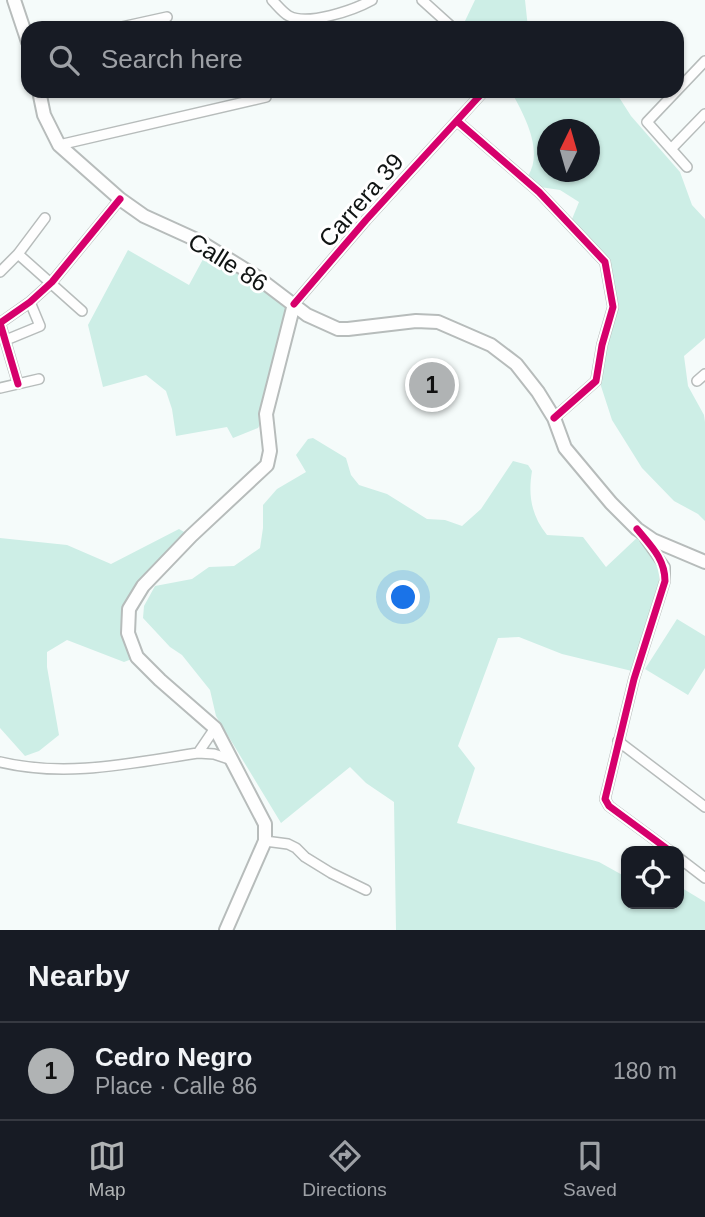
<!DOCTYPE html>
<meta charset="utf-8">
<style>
:root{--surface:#171b24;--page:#20242c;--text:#f1f3f6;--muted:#9ea1a6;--line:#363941;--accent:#b0b3b4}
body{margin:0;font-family:Arial,sans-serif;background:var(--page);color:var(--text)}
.controls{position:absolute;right:21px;bottom:21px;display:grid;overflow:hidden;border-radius:14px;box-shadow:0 2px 5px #0004}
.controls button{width:63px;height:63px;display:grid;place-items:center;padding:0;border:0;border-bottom:2px solid var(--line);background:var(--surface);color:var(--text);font:35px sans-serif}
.compass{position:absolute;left:537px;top:119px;width:63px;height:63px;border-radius:50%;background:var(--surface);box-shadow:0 2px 5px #0004;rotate:5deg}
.you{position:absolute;left:404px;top:598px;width:24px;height:24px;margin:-18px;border:5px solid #fff;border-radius:50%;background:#1a73e8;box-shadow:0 0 0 10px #1a73e833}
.badge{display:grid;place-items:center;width:46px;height:46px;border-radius:50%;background:var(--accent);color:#111;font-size:23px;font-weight:700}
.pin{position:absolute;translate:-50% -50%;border:4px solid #fff;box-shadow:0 2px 7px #0006}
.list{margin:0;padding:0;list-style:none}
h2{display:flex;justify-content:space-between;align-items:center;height:91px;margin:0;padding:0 28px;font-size:30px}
h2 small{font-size:23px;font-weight:400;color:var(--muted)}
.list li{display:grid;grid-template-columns:46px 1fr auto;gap:21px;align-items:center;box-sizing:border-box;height:98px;padding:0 28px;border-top:2px solid var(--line)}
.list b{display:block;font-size:26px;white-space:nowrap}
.list p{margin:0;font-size:23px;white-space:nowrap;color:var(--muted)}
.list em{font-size:23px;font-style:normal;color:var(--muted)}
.icon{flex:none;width:38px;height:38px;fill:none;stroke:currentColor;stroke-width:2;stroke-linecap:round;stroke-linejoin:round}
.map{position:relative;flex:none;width:705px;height:930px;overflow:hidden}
.search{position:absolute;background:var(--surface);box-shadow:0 2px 5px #0004;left:21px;right:21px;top:21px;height:77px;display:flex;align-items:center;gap:18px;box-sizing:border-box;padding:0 24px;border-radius:21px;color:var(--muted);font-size:26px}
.sheet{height:189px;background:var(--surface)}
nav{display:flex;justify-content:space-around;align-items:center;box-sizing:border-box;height:98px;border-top:2px solid var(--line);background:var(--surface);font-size:19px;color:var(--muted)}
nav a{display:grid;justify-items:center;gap:4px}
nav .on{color:var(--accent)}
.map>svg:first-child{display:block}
.green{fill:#cdeee6;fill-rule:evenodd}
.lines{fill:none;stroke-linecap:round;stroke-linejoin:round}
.street-casing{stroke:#b7bcbb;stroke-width:12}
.secondary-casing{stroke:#b7bcbb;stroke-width:16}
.street{stroke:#fefefe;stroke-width:9}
.secondary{stroke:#fefefe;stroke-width:12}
.cycleway-casing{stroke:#fff;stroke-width:11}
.cycleway{stroke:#d6006c;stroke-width:7}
.labels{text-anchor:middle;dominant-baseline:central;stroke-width:6;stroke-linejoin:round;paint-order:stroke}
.street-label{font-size:24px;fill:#101413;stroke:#fff}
</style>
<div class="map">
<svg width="705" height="930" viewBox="0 0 705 930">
<rect width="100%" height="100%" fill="#f5fbfa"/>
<path class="green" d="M475,0H525L528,28H469L465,21Z
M511,91H615L631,116L680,172L692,205L705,219V338L684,356L688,386L704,415L705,422V521L698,514L674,501L642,468L612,420L600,383L602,345L613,307L610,264L570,224L579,202L560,190L540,187L528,176C544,150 524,115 511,91ZM548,130H590V172H548Z
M128,250L189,285L208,250L293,306L266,414L258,428L233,438L227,427L176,436L172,409L166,391L146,375L103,387L88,325Z
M313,438L346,458L351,475L359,485L387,494L427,519L445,520L462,526L481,509L513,461L528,465L532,471C528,495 531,515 547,535L583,537L606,567L641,534L665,572L636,672L562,654L519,637L498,638L458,746L475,768L457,823L599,862L626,877V904H679V890L682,888L705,902V930H396L394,802L366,783L350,767L281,823L216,716L210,690L182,655L170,647L143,618L144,606L155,586L192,579L209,567L234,566L260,548L263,528V505L277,489L306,472L296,455L308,439Z
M179,529L191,536L133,603L128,633L137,657L124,662L67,640L47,652V667L59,735L39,751L25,756L0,728V538L67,545L111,564Z
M677,619L705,636V668L688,695L645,669Z"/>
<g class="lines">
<defs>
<path id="street" d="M272,0C277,5 283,13 289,16C308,26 354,10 372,0
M422,0L453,28
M117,28L167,17
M457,121L539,192L605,262L613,307L602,345L596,381L554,418
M59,145L266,97
M672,148L705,114
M687,167L647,122L705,61
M18,254L82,311
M0,272L18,254L45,218
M294,304L366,220L484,91
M6,340L40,326L30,302
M697,381L705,374
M18,384L0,323L30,302L52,282L120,199
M0,388L39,379
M645,539L665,567V581L634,679L605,799L609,806L670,851
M215,728L198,753L214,754L232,760
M618,741L705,807
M0,762C67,778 132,763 198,753
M265,841L288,844L296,848L305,857L331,873L366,890
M679,858L705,878"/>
<path id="secondary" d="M14,0L28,42
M39,91L44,115L59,145L120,199L144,216L199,241L257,277L307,315L338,329H348L416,321L438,322L491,345L516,364L538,392L554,418L565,448L611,503L637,529L653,540L705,562
M226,930L265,841V824L215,728L160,680L137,657L128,633L129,609L143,586L191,536L267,465L270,451L266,414L294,304"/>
</defs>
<use href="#street" class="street-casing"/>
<use href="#secondary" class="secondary-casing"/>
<use href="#street" class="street"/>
<use href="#secondary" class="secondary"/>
<defs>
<path id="cycleway" d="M457,121L539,192L605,262L613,307L602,345L596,381L554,418
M294,304L366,220L484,91
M18,384L0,323L30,302L52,282L120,199
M637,529C651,546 665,559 665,581L634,679L605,799L609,806L670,851"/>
</defs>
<use href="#cycleway" class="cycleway-casing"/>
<use href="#cycleway" class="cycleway"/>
</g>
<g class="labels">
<g class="street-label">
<text transform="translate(361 200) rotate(-49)">Carrera 39</text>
<text transform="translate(228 262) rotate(32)">Calle 86</text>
</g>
</g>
</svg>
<div class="controls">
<button><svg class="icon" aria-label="locate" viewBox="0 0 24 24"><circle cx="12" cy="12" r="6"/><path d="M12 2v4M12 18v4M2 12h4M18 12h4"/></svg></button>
</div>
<svg class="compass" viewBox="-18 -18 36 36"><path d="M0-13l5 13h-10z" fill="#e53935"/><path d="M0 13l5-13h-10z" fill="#9ea1a6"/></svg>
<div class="you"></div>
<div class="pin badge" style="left:432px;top:385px">1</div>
<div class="search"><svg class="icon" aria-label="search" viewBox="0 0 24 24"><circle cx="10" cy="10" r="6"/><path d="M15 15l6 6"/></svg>Search here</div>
</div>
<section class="sheet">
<h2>Nearby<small></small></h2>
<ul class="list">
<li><span class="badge">1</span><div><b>Cedro Negro</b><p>Place · Calle 86</p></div><em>180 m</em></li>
</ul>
</section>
<nav>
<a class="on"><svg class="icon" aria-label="map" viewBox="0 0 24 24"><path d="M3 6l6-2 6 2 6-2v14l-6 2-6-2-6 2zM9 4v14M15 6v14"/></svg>Map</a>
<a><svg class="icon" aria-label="directions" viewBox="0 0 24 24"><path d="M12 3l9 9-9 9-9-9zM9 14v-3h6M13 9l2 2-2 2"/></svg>Directions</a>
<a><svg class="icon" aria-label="saved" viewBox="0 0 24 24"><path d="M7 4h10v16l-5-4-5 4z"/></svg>Saved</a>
</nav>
